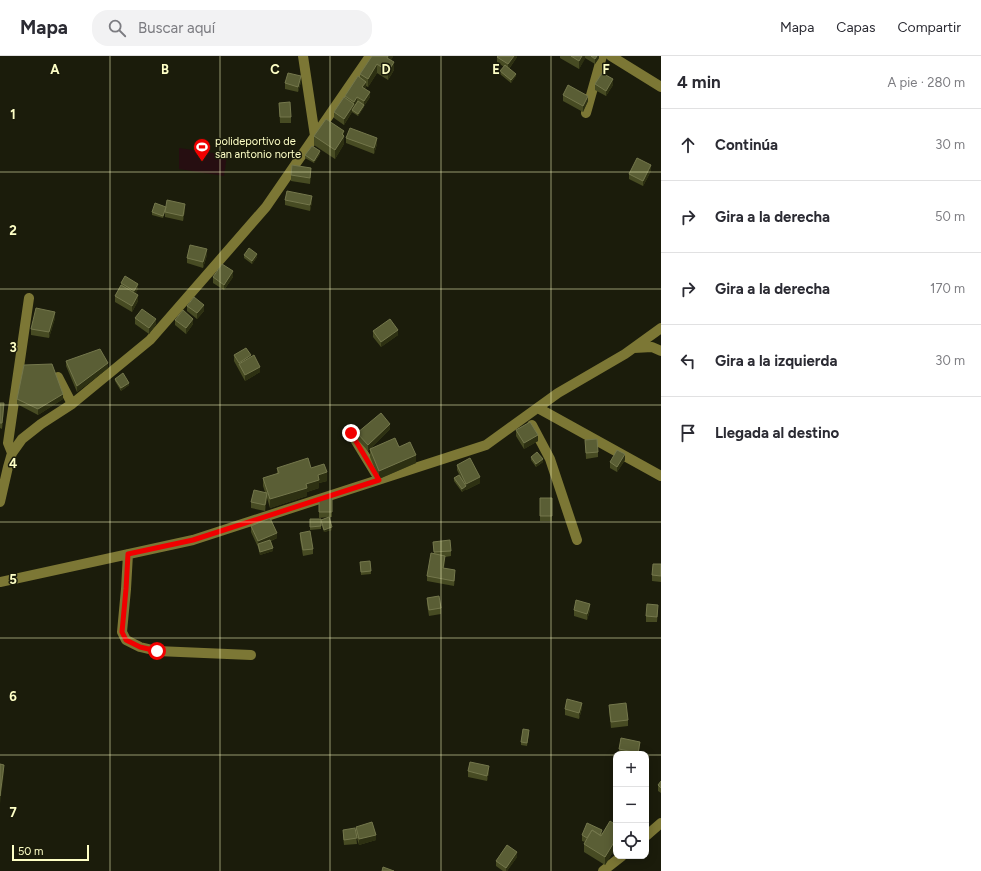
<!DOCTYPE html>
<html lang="es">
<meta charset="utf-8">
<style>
:root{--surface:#fff;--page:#f2f2f3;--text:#2b2b33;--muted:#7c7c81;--line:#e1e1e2}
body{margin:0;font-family:Figtree,sans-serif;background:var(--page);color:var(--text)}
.controls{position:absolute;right:12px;bottom:12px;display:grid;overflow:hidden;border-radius:8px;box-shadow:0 2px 10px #0003}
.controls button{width:36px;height:36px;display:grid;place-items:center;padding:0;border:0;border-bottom:1px solid var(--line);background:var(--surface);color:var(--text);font:20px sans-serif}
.scale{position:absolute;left:12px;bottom:10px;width:77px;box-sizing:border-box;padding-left:4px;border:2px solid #feffc6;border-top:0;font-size:11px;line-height:14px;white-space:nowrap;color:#feffc6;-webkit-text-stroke:3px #1b1c0b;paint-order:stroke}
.stop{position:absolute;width:12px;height:12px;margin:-9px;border:3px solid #f10000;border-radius:50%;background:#fff}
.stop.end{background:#f10000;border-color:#fff;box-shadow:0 1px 4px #0008}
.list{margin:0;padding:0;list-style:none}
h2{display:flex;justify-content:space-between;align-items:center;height:52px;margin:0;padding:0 16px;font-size:17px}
h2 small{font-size:13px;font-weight:400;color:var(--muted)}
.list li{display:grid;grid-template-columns:26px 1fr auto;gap:12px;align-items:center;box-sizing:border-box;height:72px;padding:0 16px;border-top:1px solid var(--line)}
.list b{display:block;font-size:15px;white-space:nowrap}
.list em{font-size:13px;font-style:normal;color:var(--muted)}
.icon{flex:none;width:22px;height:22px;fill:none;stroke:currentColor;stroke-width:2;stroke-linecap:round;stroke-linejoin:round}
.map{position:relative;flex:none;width:661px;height:815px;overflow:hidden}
header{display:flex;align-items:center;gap:24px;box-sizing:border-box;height:56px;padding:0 20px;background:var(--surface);border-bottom:1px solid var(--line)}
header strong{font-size:19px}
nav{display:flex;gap:22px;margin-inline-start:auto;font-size:14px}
.search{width:280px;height:36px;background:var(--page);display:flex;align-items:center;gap:10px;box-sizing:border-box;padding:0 14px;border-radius:16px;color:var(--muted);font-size:15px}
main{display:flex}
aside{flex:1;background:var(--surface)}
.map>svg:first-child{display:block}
.green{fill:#260e11}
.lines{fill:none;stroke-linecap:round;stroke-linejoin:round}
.minor{stroke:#7c7735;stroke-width:10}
.wall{fill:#474b23}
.shaded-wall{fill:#2d3012}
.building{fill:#5a5e35;stroke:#74774c}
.route{stroke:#f10000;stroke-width:5}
.grid{fill:none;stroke:#feffc6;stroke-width:1;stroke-opacity:0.55}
.labels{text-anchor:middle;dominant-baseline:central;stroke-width:3;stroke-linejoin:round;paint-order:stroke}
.poi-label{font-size:11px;fill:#feffc6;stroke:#1b1c0b;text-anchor:start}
.grid-label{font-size:13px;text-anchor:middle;font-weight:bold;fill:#feffc6;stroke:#1b1c0b;stroke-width:3;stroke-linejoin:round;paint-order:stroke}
</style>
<header>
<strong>Mapa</strong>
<div class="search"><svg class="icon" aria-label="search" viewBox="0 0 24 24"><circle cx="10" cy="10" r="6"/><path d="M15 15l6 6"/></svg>Buscar aquí</div>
<nav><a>Mapa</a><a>Capas</a><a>Compartir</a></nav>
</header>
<main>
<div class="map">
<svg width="661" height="815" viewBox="0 0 661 815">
<rect width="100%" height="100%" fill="#1b1c0b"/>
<path class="green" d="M179,92L227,99L224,120L179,113Z"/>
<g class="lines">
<path class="minor" d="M303,0L315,80
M611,0L661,31
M586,57L602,0
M634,292L652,291L661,295
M58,321L72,348
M538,352L661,420
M532,369L550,403L577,484
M351,377L379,423
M12,397L8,387L29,242
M0,446L8,411L12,397L22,383L41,368L72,348L150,284L266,151L370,0
M128,498L126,533L122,576L126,584L140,591L157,595L251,599
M0,526L193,484L486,389L558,337L625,298L661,272
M646,780L661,767
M603,815L622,800"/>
</g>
<path class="wall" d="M393,0L391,4L394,14L388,24L377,17L368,31L366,30L365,33L370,41L364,50V51L358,60L352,56L344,69L334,62V56L345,42V40L360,22V18Z
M517,0V1L509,13L516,20L511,27L500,18V15L504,11L497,6V1Z
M560,0H599V2L595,8L585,2L579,13L560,2Z
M301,26L298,36L285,33V27Z
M595,28L613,29L606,40L595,34Z
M563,39L588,45L583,56L563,45Z
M279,47L291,61V67H280Z
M344,75V88L335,103L314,89V80Z
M346,82L377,88L374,98L346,87Z
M320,98L314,107L305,102V99Z
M651,115L643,130L629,123V118Z
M311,117L310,128L291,125V119Z
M285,144L312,146L310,155L285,149Z
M166,151L185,154L183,165L165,161V156L163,162L152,159V156Z
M207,199L203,212L187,207V202Z
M244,199L257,201L252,208L244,202Z
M213,221H233L224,234L213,227Z
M121,227L138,233L135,237L138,245L132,256L115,246V240L121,229Z
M187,250L204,255L197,263L187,255Z
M55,262L49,282L31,279V273Z
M135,262L156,268L149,278L135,268Z
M175,264L193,268L186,278L175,269Z
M373,275L398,279L381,291L373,281Z
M234,299L251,301L260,316L245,325L234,305Z
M66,305L108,312L77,336L66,310Z
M115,323L129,329L121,335L115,325Z
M17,343H63L38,359L17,348Z
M0,347L4,353L2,373L0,372Z
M390,373L370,393L399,391L416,407L379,423L370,401V393L368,395L357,383V377Z
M516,374L538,385L524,393L516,380Z
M585,384L598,396V401L586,403Z
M531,401L543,406L536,411L531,404Z
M625,404L617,416L610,412V406Z
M457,409L480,427L466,434V433L462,436L454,425V422L460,420L457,414Z
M277,412H311L327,425L319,427V432L307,436V440L270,452L267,442L265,455L251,452V446L265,436L263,430V422L277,418Z
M319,441H332V461H329L332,474L324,476L321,467V464L329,461L319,462Z
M540,442H552V465H540Z
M310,463H321V473L310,474Z
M251,470L277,482L271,485L273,495L260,499L258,491L251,476Z
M300,477L313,493V498L303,500L300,483Z
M433,486L451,495V500L445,501L444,512L455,520L454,530L427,525V520L434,498Z
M370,505L371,518L361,519L360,508Z
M661,508V526L652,525V519Z
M427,542L441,552V558L429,560L427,548Z
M574,554H590L587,564L574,560Z
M658,554L657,566H646V560Z
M609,649L628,664V670L611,672L609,655Z
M582,652L579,663L565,659V653Z
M529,677L527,690L521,689V686Z
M640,691L638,698H619V693Z
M468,715L489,716L487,725L468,721Z
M661,725V737L658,735V729Z
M616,769V791L605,809L584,796V788L585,786L582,785V779L602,777Z
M356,771L376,784L359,789L356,779L357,788L344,789L343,780V774H356Z
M517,801L507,815H503L496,810V805Z"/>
<path class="shaded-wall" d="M388,0H393V1L387,10V2Z
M514,0H517V1L508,14V8Z
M582,0H585V3L579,13V5Z
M597,0H599V2L595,8V3Z
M394,6V14L388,24V16Z
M377,8V17L368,31V23Z
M516,18V20L511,27V24Z
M301,20V26L298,36V31Z
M613,23V29L606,40V35Z
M366,26V31L362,37V31Z
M370,36V41L364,50V51L358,60V58L364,49V45Z
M588,40V45L583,56V50Z
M357,41V46L352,54V56L344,69V63L354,48V46Z
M344,75V88L335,103V94Z
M377,82V88L374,98V92Z
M320,95V98L314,107V105Z
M651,109V115L643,130V125Z
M311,112V117L310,128V122Z
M312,140V146L310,155V149Z
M185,148V154L183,165V160Z
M207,193V199L203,212V206Z
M257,198V201L252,208V205Z
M233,215V221L224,234V229Z
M138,228V233L134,241V235Z
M138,239V245L132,256V250Z
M204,249V255L197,263V257Z
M55,256V262L49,282V276Z
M156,263V268L149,278V272Z
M193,263V268L186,278V272Z
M398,274V279L381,291V286Z
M251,299V305L239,308V307Z
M108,307V312L77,336V330Z
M260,311V316L245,325V319Z
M129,327V329L121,335V332Z
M63,338V343L38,359V353Z
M4,347V353L2,373V367Z
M390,368V373L368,395V389Z
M538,379V385L524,393V387Z
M625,398V404L617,416V411Z
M416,399V407L379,423V415Z
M543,403V406L536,411V408Z
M327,416V425L319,427V432L307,436V440L270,452V443L318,419Z
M480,421V427L466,434V428Z
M466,430V433L462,436V433Z
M267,437V442L265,455V449Z
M332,471V474L324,476V474Z
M277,477V482L259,490L258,488V491V485Z
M273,492V495L260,499V496Z
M445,500V505L443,518V512Z
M455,514V520L454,530V525Z
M590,548V554L587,564V558Z
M582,647V652L579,663V657Z
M640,686V691L638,698Z
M4,709V717L0,748V740Z
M489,710V716L487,725V720Z
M376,779V784L359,789V783Z
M616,783V791L605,809V801Z
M517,796V801L507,815H506V812Z"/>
<path class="building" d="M372,0H388L387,2L394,6L388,16L377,8L368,23L360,18Z
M498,0H514L508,8L497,1Z
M571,0H582L579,5Z
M591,0H597L595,3Z
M505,9L516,18L511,24L500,15Z
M288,17L301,20L298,31L285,27Z
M602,17L613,23L606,35L595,28Z
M358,20L366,26L362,31L370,36L364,45L357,41L354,46L345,40Z
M568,29L588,40L583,50L563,39Z
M344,41L354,48L344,63L334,56Z
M358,45L364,49L358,58L352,54Z
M290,46L291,61H280L279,47Z
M326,63L344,75L342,78L344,80L335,94L314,80Z
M350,72L377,82L374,92L346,82Z
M312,90L320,95L314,105L305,99Z
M637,102L651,109L643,125L629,118Z
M292,109L311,112L310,122L291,119Z
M287,135L312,140L310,149L285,144Z
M167,144L185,148L183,160L165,156Z
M155,147L166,151L163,160L152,156Z
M190,189L207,193L203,206L187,202Z
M249,192L257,198L252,205L244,199Z
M222,208L233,215L224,229L213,221Z
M125,220L138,228L134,235L121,227Z
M121,229L138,239L132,250L115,240Z
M194,241L204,249L197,257L187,250Z
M36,252L55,256L49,276L31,273Z
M142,253L156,263L149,272L135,262Z
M183,254L193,263L186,272L175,264Z
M390,263L398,274L381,286L373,275Z
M246,292L251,299L239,307L234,299Z
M100,293L108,307L77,330L66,305Z
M254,299L260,311L245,319L239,308Z
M52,308L63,338L38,353L17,343L24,309Z
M123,317L129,327L121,332L115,323Z
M0,347H4L2,367H0Z
M381,357L390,368L368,389L357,377Z
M530,366L538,379L524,387L516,374Z
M395,382L399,391L410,386L416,399L379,415L370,393Z
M597,383L598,396L586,397L585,384Z
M617,394L625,398L617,411L610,406Z
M537,396L543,403L536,408L531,401Z
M308,402L311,412L324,408L327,416L318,419L319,424L306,428L307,432L270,443L263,422L279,417L277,412Z
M470,402L480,421L466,428L457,409Z
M459,419L466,430L462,433L454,422Z
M254,434L267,437L265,449L251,446Z
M319,441H332V456H319Z
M540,442H552V460H540Z
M329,461L332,471L324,474L321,464Z
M270,462L277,477L258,485L251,470Z
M310,463H321V470L310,471Z
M310,475L313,493L303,494L300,477Z
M270,484L273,492L260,496L258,488Z
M450,484L451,495L434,496L433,486Z
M431,497L445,500L443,512L455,514L454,525L427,520Z
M370,505L371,515L361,516L360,506Z
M653,508H661V520L652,519Z
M439,540L441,552L429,554L427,542Z
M576,544L590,548L587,558L574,554Z
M647,548L658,549L657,561L646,560Z
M567,643L582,647L579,657L565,653Z
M626,647L628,664L611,666L609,649Z
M523,673L529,674L527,687L521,686Z
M621,682L640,686L638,697L619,693Z
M470,706L489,710L487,720L468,715Z
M0,708L4,709L0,740Z
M661,725V732L658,729Z
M610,765L616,769V783L605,801L584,788L592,774L601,780Z
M372,766L376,779L359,783L356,771Z
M587,767L602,774L600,779L592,774L587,782L582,779Z
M355,772L357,782L344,784L343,774Z
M507,789L517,796L506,812L496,805Z
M383,811L394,815H382Z"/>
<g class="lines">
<path class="route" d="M157,595L140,591L126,584L122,576L126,533L128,498L193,484L379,424L351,377"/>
</g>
<path class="grid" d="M110,0V815M220,0V815M330,0V815M441,0V815M551,0V815M0,116H661M0,233H661M0,349H661M0,466H661M0,582H661M0,699H616M646,699H661"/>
<defs>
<symbol id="stadium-pin" viewBox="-11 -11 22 30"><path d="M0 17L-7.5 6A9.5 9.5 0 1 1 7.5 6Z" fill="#f10000" stroke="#1b1c0b"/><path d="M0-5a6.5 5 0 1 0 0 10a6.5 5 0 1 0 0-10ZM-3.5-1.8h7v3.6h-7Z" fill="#fff"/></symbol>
</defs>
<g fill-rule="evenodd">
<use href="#stadium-pin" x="192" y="81" width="20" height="27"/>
</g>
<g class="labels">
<g class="poi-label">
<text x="215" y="85">polideportivo de<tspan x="215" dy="13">san antonio norte</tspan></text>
</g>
</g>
<g class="grid-label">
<text x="55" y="18">A</text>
<text x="165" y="18">B</text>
<text x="275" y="18">C</text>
<text x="386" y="18">D</text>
<text x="496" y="18">E</text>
<text x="606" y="18">F</text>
<text x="13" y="63">1</text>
<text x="13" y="179">2</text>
<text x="13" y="296">3</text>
<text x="13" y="412">4</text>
<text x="13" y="528">5</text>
<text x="13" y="645">6</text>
<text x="13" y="761">7</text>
</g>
</svg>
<div class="controls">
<button>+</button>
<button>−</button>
<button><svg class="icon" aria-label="locate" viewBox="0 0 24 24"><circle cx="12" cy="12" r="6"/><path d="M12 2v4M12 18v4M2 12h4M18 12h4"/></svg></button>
</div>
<div class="scale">50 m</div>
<div class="stop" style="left:157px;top:595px"></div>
<div class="stop end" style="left:351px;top:377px"></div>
</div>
<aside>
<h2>4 min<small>A pie · 280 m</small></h2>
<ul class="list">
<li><svg class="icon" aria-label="ahead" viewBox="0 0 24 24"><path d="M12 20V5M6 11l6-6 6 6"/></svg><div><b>Continúa</b></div><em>30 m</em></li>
<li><svg class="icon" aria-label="right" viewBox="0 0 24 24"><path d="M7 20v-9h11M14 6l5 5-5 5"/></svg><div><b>Gira a la derecha</b></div><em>50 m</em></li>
<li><svg class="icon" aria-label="right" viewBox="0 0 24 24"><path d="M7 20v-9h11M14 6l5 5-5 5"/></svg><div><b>Gira a la derecha</b></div><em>170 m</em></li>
<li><svg class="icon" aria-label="left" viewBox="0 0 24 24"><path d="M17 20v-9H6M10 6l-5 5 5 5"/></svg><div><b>Gira a la izquierda</b></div><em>30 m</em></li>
<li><svg class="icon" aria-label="arrive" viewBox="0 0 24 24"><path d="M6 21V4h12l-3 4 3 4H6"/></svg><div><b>Llegada al destino</b></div></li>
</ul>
</aside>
</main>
